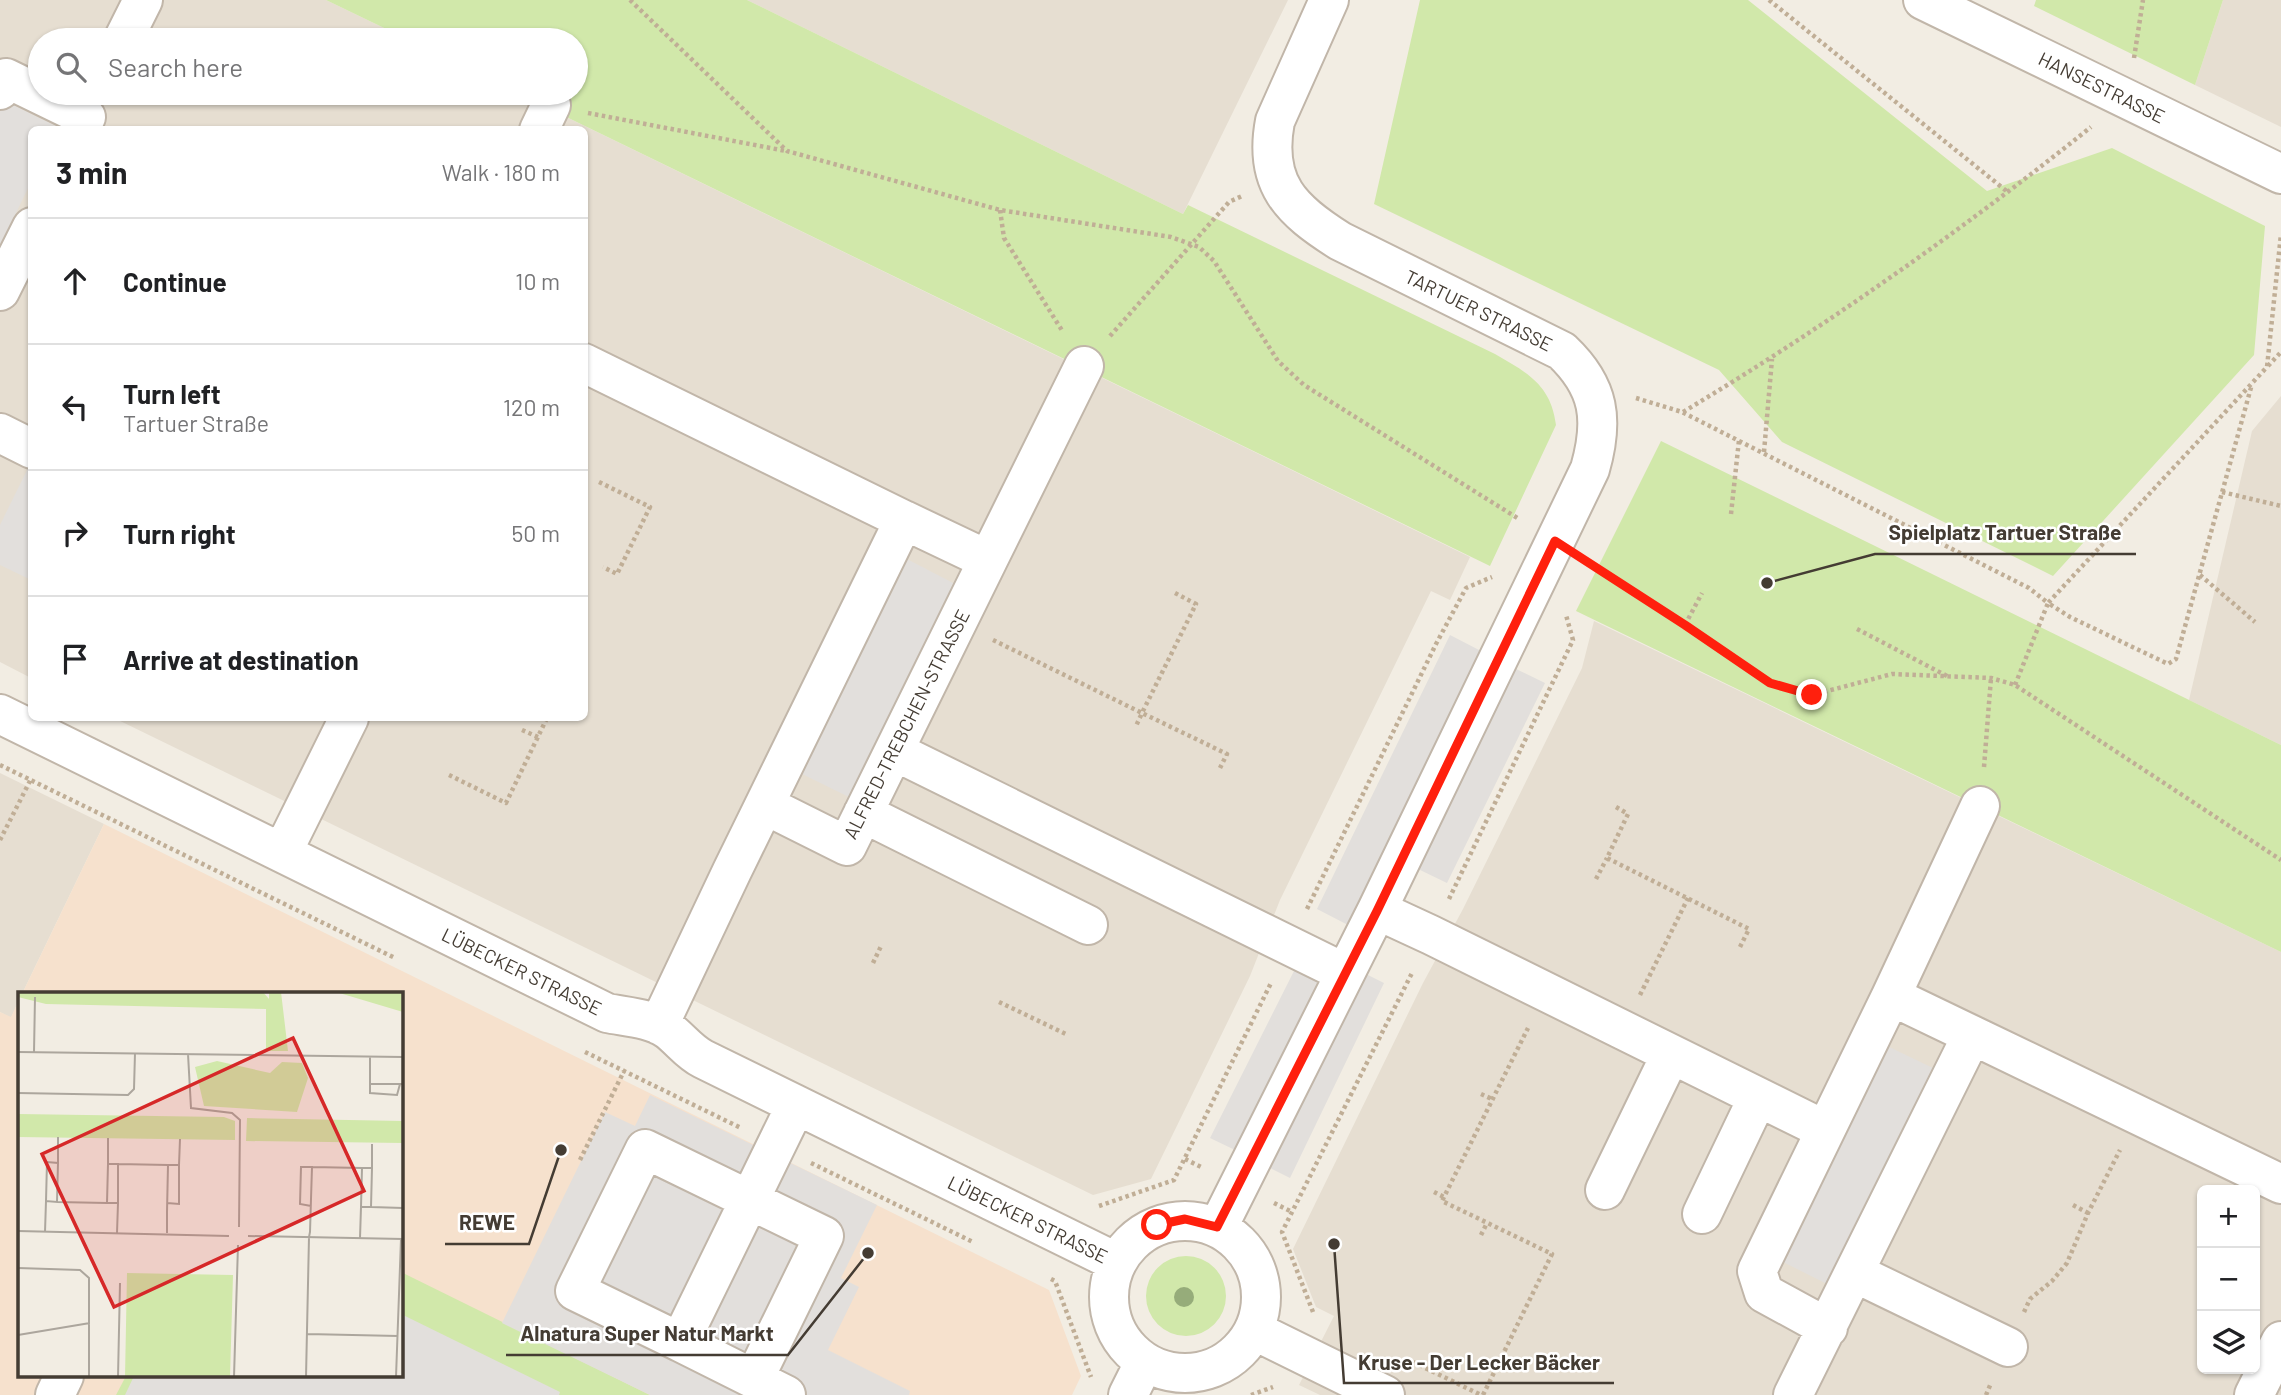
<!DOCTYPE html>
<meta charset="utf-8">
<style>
:root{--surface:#fff;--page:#f2f2f2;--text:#202124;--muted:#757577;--line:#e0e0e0}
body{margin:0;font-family:Barlow,sans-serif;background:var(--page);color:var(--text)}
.controls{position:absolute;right:21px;bottom:21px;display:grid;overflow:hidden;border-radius:10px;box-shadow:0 2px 5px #0004}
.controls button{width:63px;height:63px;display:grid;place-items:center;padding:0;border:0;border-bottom:2px solid var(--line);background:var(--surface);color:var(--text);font:35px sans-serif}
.stop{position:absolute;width:21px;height:21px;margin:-16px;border:5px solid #ff200d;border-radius:50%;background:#fff}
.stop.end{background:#ff200d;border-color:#fff;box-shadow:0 2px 7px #0008}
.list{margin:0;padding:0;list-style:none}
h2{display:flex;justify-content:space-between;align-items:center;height:91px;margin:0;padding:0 28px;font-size:30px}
h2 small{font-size:23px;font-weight:400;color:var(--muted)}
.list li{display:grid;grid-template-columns:46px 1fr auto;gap:21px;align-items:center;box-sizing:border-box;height:126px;padding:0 28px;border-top:2px solid var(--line)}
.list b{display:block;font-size:26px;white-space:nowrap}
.list p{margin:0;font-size:23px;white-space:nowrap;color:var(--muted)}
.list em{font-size:23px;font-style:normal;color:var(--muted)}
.icon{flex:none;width:38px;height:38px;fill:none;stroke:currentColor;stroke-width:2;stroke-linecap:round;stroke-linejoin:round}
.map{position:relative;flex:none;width:2281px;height:1395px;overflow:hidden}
.search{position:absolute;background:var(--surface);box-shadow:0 2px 5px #0004;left:28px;top:28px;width:560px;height:77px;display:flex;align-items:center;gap:18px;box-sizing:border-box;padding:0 24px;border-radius:38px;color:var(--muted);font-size:26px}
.panel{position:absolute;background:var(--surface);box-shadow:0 2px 5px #0004;left:28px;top:126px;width:560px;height:595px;border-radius:10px}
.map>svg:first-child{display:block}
.residential{fill:#e6ded1;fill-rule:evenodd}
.commercial{fill:#f6e1cd}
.green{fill:#d1e8aa}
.parking{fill:#e2dfdc}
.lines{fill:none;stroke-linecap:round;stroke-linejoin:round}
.minor-casing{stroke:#c1b6a9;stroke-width:42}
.path{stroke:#c0ae96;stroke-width:4.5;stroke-dasharray:3.5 3.5;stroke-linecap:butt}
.minor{stroke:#fff;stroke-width:38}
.tree{fill:#96ac7a}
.route{stroke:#ff200d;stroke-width:9}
.labels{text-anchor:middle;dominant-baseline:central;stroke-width:5;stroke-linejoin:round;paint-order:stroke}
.street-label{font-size:19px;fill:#443c33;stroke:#fff}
.inset-road{fill:none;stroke:#aca69d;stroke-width:2}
.view{fill:#d62828;fill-opacity:0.15;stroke:#d62828;stroke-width:3.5}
.inset-edge{fill:none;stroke:#443c33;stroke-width:3.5}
.leader{fill:none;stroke:#443c33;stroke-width:2.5}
.callout-dot{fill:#443c33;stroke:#fff;stroke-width:2.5}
.callout-label{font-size:21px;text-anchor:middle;font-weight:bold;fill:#443c33;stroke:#fff;stroke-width:5;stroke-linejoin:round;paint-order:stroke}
</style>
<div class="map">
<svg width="2281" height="1395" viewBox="0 0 2281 1395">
<rect width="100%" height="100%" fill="#f2ede3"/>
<path class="residential" d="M0,0H326L409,40H40V93H517L1470,557L1450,600L1431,591L1280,900L1250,976L1151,1179L1093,1195L114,718H584V130H32L31,678L0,662Z
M747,0H1288L1183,214Z
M2223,0H2281V127L2195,85Z
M2281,396V745L2189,700L2252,431Z
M1594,621L2281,952V1395H1320L1299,1385L1334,1316L1316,1307L1293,1249L1423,983L1463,909L1582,668ZM2202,1190H2255V1369H2202Z
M0,773L104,824L22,994H19V1000L11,1018L0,1012Z"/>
<path class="commercial" d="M104,824L1049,1290L1081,1376L1072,1395H0V1012L11,1017L19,1000V1376H401V994H22Z"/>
<path class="green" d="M326,0H747L1183,214L1188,205L1495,354C1528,373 1551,385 1556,425L1490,566L517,93H576V40H409Z
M1420,0H1748L1987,191L2112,148L2265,226L2254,355L2053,576L1782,442L1719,370L1374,204Z
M2036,0H2223L2195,85L2034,6Z
M1661,441L2281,745V952L1576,611Z
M1146 1296a40 40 0 1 1 80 0a40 40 0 1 1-80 0Z
M401,1272L650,1395H116L126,1376H401Z"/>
<path class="parking" d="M5,101L58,127L57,129L32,130L31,182L0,246V112Z
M30,464L32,573L29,579L0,565V525Z
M905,558L957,585L853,799L800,773Z
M1450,635L1481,651L1348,925L1317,909Z
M1516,669L1545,683L1447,883L1418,869Z
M1295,969L1319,981L1235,1150L1210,1138Z
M1362,972L1384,983L1290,1178L1268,1167Z
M1883,1044L1935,1069L1829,1285L1779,1260Z
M650,1095L877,1205L841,1278L859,1287L828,1350L910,1391L909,1395H650L502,1323L605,1112L635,1126Z
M401,1314L560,1392L559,1395H125L134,1376H401Z"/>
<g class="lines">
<defs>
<path id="minor" d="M1923,0L2281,174
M123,40L143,0
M0,90L6,78L86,117L79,130
M539,130L551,105
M0,291L32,227
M584,363L904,520
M0,433L32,449
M988,560L1084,366
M0,714L607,1013C627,1017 651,1018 668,1030C681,1040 689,1052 703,1059L1116,1262
M894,751L1345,973
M863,813L1088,925
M282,853L349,718
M1377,910L1431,935L1825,1130
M1891,996L1980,806
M659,1025L732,871L904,520L988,560L847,846L765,805
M1972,1035L2281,1184
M1605,1190L1671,1054
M1702,1214L1758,1097
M1109 1297a76 76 0 1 1 152 0a76 76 0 1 1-152 0Z
M1218,1227L1377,910L1590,469C1604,420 1600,387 1562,351L1340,241C1291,210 1263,184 1275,121L1329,0
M1855,1273L2008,1347
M1255,1331L1385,1395
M680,1342L575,1291L645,1149L824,1236L754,1379
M55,1395L64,1376
M786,1395L680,1342L796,1105
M1128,1395L1144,1363
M1793,1395L1972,1035L1891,996L1757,1271L1764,1293L1828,1328
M2254,1395L2281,1341"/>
</defs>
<use href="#minor" class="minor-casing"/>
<path class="path" d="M630,0L787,151L1000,210L1171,237L1199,247L1214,261L1278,361L1304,385L1519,519
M1769,0L2009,193
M2134,58L2143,0
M588,113L786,151
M1000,210L1004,238L1063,332
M1110,336L1229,202L1242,196
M2268,366L2281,352
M1636,398L1682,412L2029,588L2048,603L2267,367L2281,234
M1683,412C1825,327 1961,231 2091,127
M1764,452L1772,359
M599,482L650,507L617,574L603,567
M2222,492L2281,506
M1731,514L1739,440
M1589,563L1770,683L1812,695L1892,674L1991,678L2015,685L2281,860
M2200,575L2255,622
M1175,593L1196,604L1142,713L1227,754L1220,768
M1685,625L1702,593
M1857,629L1947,676
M993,640L1142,713L1136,726
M2015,685L2048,603L2070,617L2168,664L2176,659L2252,384
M522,730L538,737
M0,765L395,958
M1984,767L1991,678
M449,775L506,803L547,718
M1616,807L1628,814L1607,858L1749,929L1739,949
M0,840L31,779
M1596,879L1607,858
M1449,899L1573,640L1566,615
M1307,909L1436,644L1466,588L1492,577
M873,963L882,944
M1640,995L1688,898
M999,1002L1068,1035
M585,1052L741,1128
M1481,1094L1492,1099
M1185,1159L1203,1168
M580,1160L624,1071
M811,1163L973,1242
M1434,1192L1444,1197
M1274,1203L1292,1212
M2073,1205L2088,1213
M1099,1206L1174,1180L1271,983
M1481,1235L1487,1223
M1051,1279L1055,1281L1091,1377
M1313,1312L1282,1232L1412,973
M2024,1312L2030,1299L2052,1281L2067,1263L2088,1213L2120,1150
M1413,1362L1481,1395
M1251,1395L1273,1387
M1483,1395L1552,1254L1442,1201L1528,1028
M1986,1395L1991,1383"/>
<use href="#minor" class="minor"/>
</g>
<circle class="tree" cx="1184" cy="1297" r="10"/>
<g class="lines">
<path class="route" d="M1157,1225L1185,1219L1217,1227L1377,911L1555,541L1685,625L1770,683L1812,695"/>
</g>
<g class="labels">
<g class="street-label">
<text transform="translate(2102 87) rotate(26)">HANSESTRASSE</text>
<text transform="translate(1479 310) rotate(26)">TARTUER STRASSE</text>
<text transform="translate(906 724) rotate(-63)">ALFRED-TREBCHEN-STRASSE</text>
<text transform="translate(522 971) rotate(26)">LÜBECKER STRASSE</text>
<text transform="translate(1028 1219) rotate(26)">LÜBECKER STRASSE</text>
</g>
</g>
<g transform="translate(18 992)">
<rect width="385" height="385" fill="#f2ede3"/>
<path d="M0,0H245L251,7V0H263L270,59H248V17L28,12L0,5ZM318,0H385V20ZM199,69L252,81L264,70L284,71L290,86L279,120L186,114L177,75ZM0,122L206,125L217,129V148L0,145ZM229,126L385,129V151L228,149ZM109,281L215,283L212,385H107Z" fill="#d1e8aa"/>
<path class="inset-road" d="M0,60L385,65M16,60L17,5M170,62L173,116L214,121L222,128L221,235M352,65V101L379,103L382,92M352,92H385M0,101L110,103L116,97L117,61M40,171V145M90,172V146M100,172L150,173M161,173L162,147M294,175L344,176M354,176V152M39,210L89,211M353,215L385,216M0,239L211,244M27,240L28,209L39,210L40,171L29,170L28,209M99,241L100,211V172H90L89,211H100M149,241V220L150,173H161V212L149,211M230,244L385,247M342,246L343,215L344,176H354L353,215H343M0,276L62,278L71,286V385M289,342L380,344M0,343L72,331M100,385L102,291M216,385L220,253M288,385L291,245L292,240L293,207L294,175H283L282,212L293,214M378,385L383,247"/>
<path class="view" d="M275,46L346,199L96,315L24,162Z"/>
<rect width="385" height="385" class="inset-edge"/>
</g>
<path class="leader" d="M1767 583L1875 554H2136M561 1150L529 1244H445M868 1253L788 1355H506M1334 1244L1344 1383H1614"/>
<g class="callout-dot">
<circle cx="1767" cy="583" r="7"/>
<circle cx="561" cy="1150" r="7"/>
<circle cx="868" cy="1253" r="7"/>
<circle cx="1334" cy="1244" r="7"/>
</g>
<g class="callout-label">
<text x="2005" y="540">Spielplatz Tartuer Straße</text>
<text x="487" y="1230">REWE</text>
<text x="647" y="1341">Alnatura Super Natur Markt</text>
<text x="1479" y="1370">Kruse - Der Lecker Bäcker</text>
</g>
</svg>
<div class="controls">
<button>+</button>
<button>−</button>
<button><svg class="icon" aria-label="layers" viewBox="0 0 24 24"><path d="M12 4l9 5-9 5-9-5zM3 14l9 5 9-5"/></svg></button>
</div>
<div class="stop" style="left:1157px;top:1225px"></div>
<div class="stop end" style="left:1812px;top:695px"></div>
<div class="search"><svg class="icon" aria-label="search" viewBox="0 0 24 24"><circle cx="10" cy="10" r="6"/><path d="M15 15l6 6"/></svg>Search here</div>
<section class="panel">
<h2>3 min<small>Walk · 180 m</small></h2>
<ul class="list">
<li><svg class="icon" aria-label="ahead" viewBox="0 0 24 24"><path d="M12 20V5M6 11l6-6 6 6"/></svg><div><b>Continue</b></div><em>10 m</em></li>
<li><svg class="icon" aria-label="left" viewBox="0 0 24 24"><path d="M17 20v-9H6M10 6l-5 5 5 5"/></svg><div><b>Turn left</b><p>Tartuer Straße</p></div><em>120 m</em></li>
<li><svg class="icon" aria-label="right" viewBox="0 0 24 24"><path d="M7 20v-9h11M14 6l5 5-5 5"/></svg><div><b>Turn right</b></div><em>50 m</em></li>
<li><svg class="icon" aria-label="arrive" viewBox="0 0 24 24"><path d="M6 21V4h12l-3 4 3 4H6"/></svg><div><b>Arrive at destination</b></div></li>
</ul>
</section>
</div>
